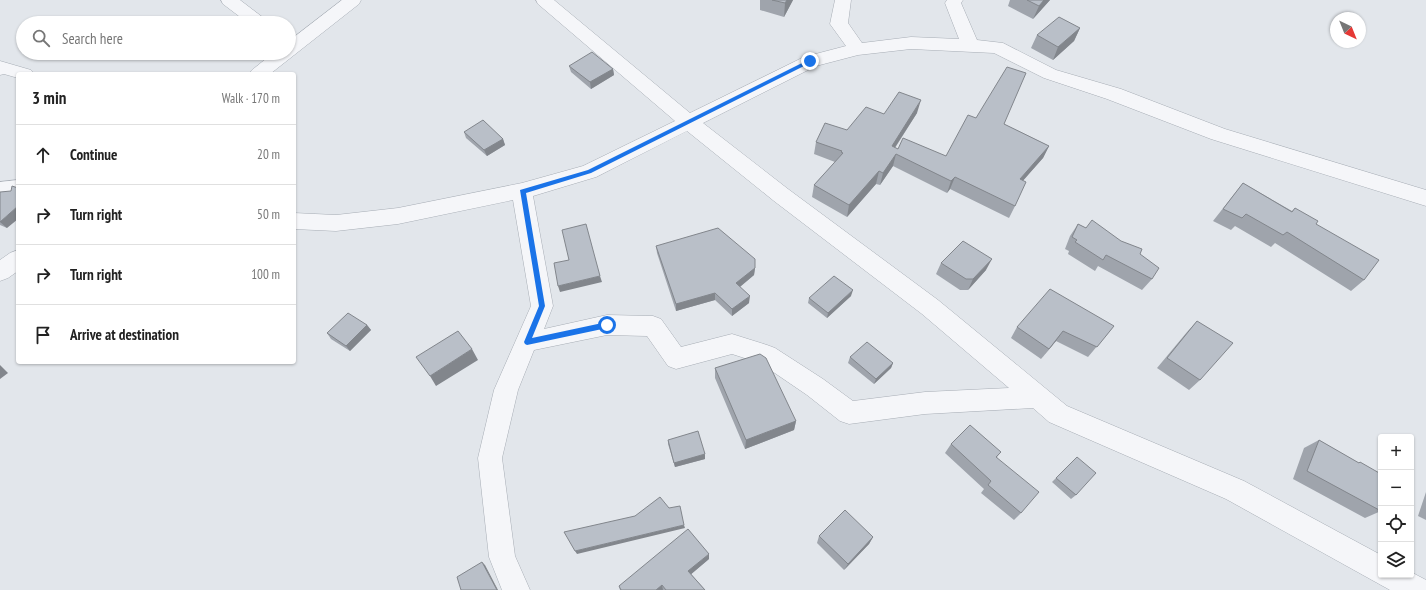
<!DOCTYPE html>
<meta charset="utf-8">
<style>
:root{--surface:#fff;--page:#f6f6f6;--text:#222;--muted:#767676;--line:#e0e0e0}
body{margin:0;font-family:"PT Sans Narrow",sans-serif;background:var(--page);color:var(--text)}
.controls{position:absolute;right:12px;bottom:12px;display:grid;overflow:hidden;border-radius:4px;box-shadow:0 1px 3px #0004}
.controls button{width:36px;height:36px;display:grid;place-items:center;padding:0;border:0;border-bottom:1px solid var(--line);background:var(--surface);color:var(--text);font:20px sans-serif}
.compass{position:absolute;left:1330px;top:12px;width:36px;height:36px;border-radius:50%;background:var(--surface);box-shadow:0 1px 3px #0004;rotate:137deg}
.stop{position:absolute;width:12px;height:12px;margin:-9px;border:3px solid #1a73e8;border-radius:50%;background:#fff}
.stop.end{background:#1a73e8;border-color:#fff;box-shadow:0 1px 4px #0008}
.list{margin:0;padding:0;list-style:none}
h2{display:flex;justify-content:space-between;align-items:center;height:52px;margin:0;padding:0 16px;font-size:17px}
h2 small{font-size:13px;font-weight:400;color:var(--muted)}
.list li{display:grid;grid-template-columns:26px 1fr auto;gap:12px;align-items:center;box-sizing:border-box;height:60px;padding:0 16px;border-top:1px solid var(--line)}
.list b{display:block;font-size:15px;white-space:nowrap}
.list em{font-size:13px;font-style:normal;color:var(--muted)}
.icon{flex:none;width:22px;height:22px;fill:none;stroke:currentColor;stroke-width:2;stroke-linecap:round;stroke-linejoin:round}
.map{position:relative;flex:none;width:1426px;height:590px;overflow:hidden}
.search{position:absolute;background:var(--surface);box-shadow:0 1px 3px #0004;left:16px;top:16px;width:280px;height:44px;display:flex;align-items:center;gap:10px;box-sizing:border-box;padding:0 14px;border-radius:22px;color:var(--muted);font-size:15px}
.panel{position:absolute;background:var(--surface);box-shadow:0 1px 3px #0004;left:16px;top:72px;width:280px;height:292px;border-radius:4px}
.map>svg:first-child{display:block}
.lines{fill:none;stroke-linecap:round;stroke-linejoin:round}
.street-casing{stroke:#a7adb5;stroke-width:1}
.street{fill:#f5f6f9;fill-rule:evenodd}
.wall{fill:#9fa4ac}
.shaded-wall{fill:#82868c}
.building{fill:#b9bfc8;stroke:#82868c}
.route{fill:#1a73e8}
</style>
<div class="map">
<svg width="1426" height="590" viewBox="0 0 1426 590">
<rect width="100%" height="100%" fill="#e2e6eb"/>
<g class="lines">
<defs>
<path id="street" d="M221,0H240L265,19L268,23H248L223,4Z
M342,0H361L359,4L270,74H249L252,70L273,53H289V41Z
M536,0H554L690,113L804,57L846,46L830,24L835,0H851L848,23L862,43L911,37L959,39L945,3L947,0H963L961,3L977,40L1003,43L1056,70L1121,89L1225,129L1426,190V206L1211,139L1107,99L1044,78L994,53L911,49L858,55L816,66L703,123L788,189L938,300L1067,406L1244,481L1381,555V575H1411V572L1426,580V590H1390L1226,499L1049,422L1033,408L925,414L849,424L840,421L807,395L760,363L732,354L676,369L668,366L647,336L607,335L534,350L518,390L502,458L515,556L530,590H502L489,557L478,458L494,390L531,306L513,200L398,224L336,231L294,229V213L336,215L398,208L522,183L583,166L675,121L538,4ZM687,131L774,201L922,314L1009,388L925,392L853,401L823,379L775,348L767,345L732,334L681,347L661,319L653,316L607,315L544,329L553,306L533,196L596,177Z
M0,61L31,70L34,74H18V78L4,74L0,75Z
M18,180V196L0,198V182Z
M18,250V271L8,278L0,281V260L10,253Z"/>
</defs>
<use href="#street" class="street-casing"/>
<use href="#street" class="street"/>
</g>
<path class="wall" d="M760,0H793L784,17L760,10Z
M1010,0H1050L1033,19L1008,6Z
M1080,28L1074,41L1053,60L1031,48L1037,35Z
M569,66L613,69L614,75L591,89L571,72Z
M917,113L895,148L898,149L946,156L976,118L1004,124L1049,146L1043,158L1023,180L1015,206L1009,218L950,189L947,193L893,166L880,185L876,184L847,217L812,197L814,185L835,162L814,154L816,142L847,130L884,114Z
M464,132L503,139L505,145L487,156L466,138Z
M1243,183L1292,211L1295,208L1316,224L1364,280L1351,291L1275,243L1271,247L1235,226L1231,230L1213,221Z
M0,192L7,228L0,225Z
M1078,224L1140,254L1152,279L1142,290L1098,266L1095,271L1068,254L1069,251L1065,249L1070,236Z
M656,246L755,268L754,275L740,287L749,303L732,316L715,300L676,311L657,253Z
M941,263L986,270L968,290H960L936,274Z
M851,296L827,318L808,303L809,298Z
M1197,321L1200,380L1189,390L1157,368L1187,332Z
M367,325L371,330L350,351L331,339L327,333Z
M1114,326L1088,357L1056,341L1041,359L1011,338L1017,327Z
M850,357L893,363L891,368L874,384L848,363Z
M715,368L796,421L794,430L745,449L715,378Z
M668,440L705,459L675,467L668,444Z
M1319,440L1358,463L1360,462L1381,511L1365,518L1293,479L1304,448Z
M951,444L1001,452L997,457L1021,513L1014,520L981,493L984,489L945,453Z
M1077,457L1076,495L1071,499L1052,482Z
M1426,492V520L1418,516Z
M819,536L873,537L869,544L844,570L817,543Z
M709,559L691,574L705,590H620L619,586Z"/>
<path class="shaded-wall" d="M787,0H793L784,17L785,3Z
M1044,0H1050L1033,19L1039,6Z
M1080,28L1074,41L1053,60L1058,47Z
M613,69L614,75L591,89L590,82Z
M921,100L917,113L888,158L892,146Z
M503,139L505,145L487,156L484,150Z
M1049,146L1043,158L1014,191L1020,179Z
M896,154L893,166L880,185L883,173Z
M879,171L876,184L847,217L849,205Z
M955,177L950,189L947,193L951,181Z
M18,206V219L7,228L0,222Z
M992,259L986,270L968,290L973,279Z
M755,268L754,275L736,290V283Z
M600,276L602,282L560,292L558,286Z
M853,290L851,296L827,318L828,313Z
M715,293V300L676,311V304Z
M750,296L749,303L732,316V309Z
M367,325L371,330L350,351L346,346Z
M1063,331L1056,341L1041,359L1049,349Z
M472,349L478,360L436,386L430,376Z
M893,363L891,368L874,384L876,379Z
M0,365L8,373L0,379Z
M796,421L794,430L745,449L746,440Z
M705,454V459L675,467L674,463Z
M684,525L685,528L577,554L575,551Z
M873,537L869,544L844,570L848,564Z
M709,554V559L689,576L688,571Z
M482,562L485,565L498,590H497Z
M662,585L663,590H656Z"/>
<path class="building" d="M772,0H787L785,3Z
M1027,0H1044L1039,6Z
M1059,17L1080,28L1058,47L1037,35Z
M592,52L613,69L590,82L569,66Z
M1007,67L1026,73L1004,124L1049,146L1020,179L1026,182L1015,206L955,177L951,181L896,154L883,173L879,171L849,205L814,185L843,153L841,152L842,151L816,142L825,123L847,130L866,107L884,114L899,92L921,100L892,146L898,149L903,138L946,156L968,115L976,118Z
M483,120L503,139L484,150L464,132Z
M1243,183L1292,212L1295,208L1318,221L1316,224L1379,260L1364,280L1287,232L1283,235L1246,214L1242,218L1223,209Z
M12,186L18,188V206L0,222V192L11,191Z
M1092,220L1121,241L1142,249L1140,254L1159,268L1152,279L1106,255L1103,260L1075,242L1077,240L1072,237L1078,224L1086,228Z
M586,224L600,276L558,286L554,263L569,260L562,230Z
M718,228L755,259V268L736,283L750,296L732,309L715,293L676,304L656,246Z
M963,241L992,259L973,279H966L941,263Z
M834,276L853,290L828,313L809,298Z
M1050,289L1114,326L1097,347L1063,331L1049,349L1017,327Z
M348,313L367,325L346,346L327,333Z
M1197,321L1233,343L1200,380L1167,358Z
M458,331L472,349L430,376L416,357Z
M867,342L893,363L876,379L850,357Z
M760,354L766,358L796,421L746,440L715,368Z
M970,425L1001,452L996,457L1039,492L1021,513L988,485L991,481L951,444Z
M698,431L705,454L674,463L668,440Z
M1319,440L1359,463L1360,462L1381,474V511L1307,471Z
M1077,457L1096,473L1076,495L1056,478Z
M660,497L669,508L680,506L684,525L575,551L564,532L635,516Z
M845,510L873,537L848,564L819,536Z
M688,529L709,554L688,571L705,590H666L662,585L656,590H621L619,586Z
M482,562L497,590H461L457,577Z"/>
<path class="route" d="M810,59L813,61L812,62L591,173L526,193L545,306L532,338L607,322L610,325L607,328L527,345L525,344L524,342L539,306L520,190L588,170Z"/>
</svg>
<div class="controls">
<button>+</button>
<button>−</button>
<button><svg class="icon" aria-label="locate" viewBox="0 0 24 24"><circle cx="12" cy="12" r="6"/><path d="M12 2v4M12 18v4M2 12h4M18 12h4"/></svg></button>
<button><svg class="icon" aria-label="layers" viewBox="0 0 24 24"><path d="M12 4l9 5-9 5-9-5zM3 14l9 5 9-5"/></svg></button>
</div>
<svg class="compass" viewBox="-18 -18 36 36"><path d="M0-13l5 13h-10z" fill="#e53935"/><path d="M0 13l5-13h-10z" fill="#767676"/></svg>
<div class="stop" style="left:607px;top:325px"></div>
<div class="stop end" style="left:810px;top:61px"></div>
<div class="search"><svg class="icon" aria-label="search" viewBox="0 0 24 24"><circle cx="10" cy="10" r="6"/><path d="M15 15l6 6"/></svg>Search here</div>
<section class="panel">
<h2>3 min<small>Walk · 170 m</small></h2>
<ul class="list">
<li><svg class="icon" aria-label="ahead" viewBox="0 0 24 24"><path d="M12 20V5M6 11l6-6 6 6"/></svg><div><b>Continue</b></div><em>20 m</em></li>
<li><svg class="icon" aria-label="right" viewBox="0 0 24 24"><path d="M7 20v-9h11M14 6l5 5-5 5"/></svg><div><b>Turn right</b></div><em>50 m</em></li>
<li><svg class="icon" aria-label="right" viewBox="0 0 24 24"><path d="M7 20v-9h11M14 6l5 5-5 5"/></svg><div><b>Turn right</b></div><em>100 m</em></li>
<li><svg class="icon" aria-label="arrive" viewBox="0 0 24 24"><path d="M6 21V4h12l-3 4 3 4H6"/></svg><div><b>Arrive at destination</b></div></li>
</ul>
</section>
</div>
